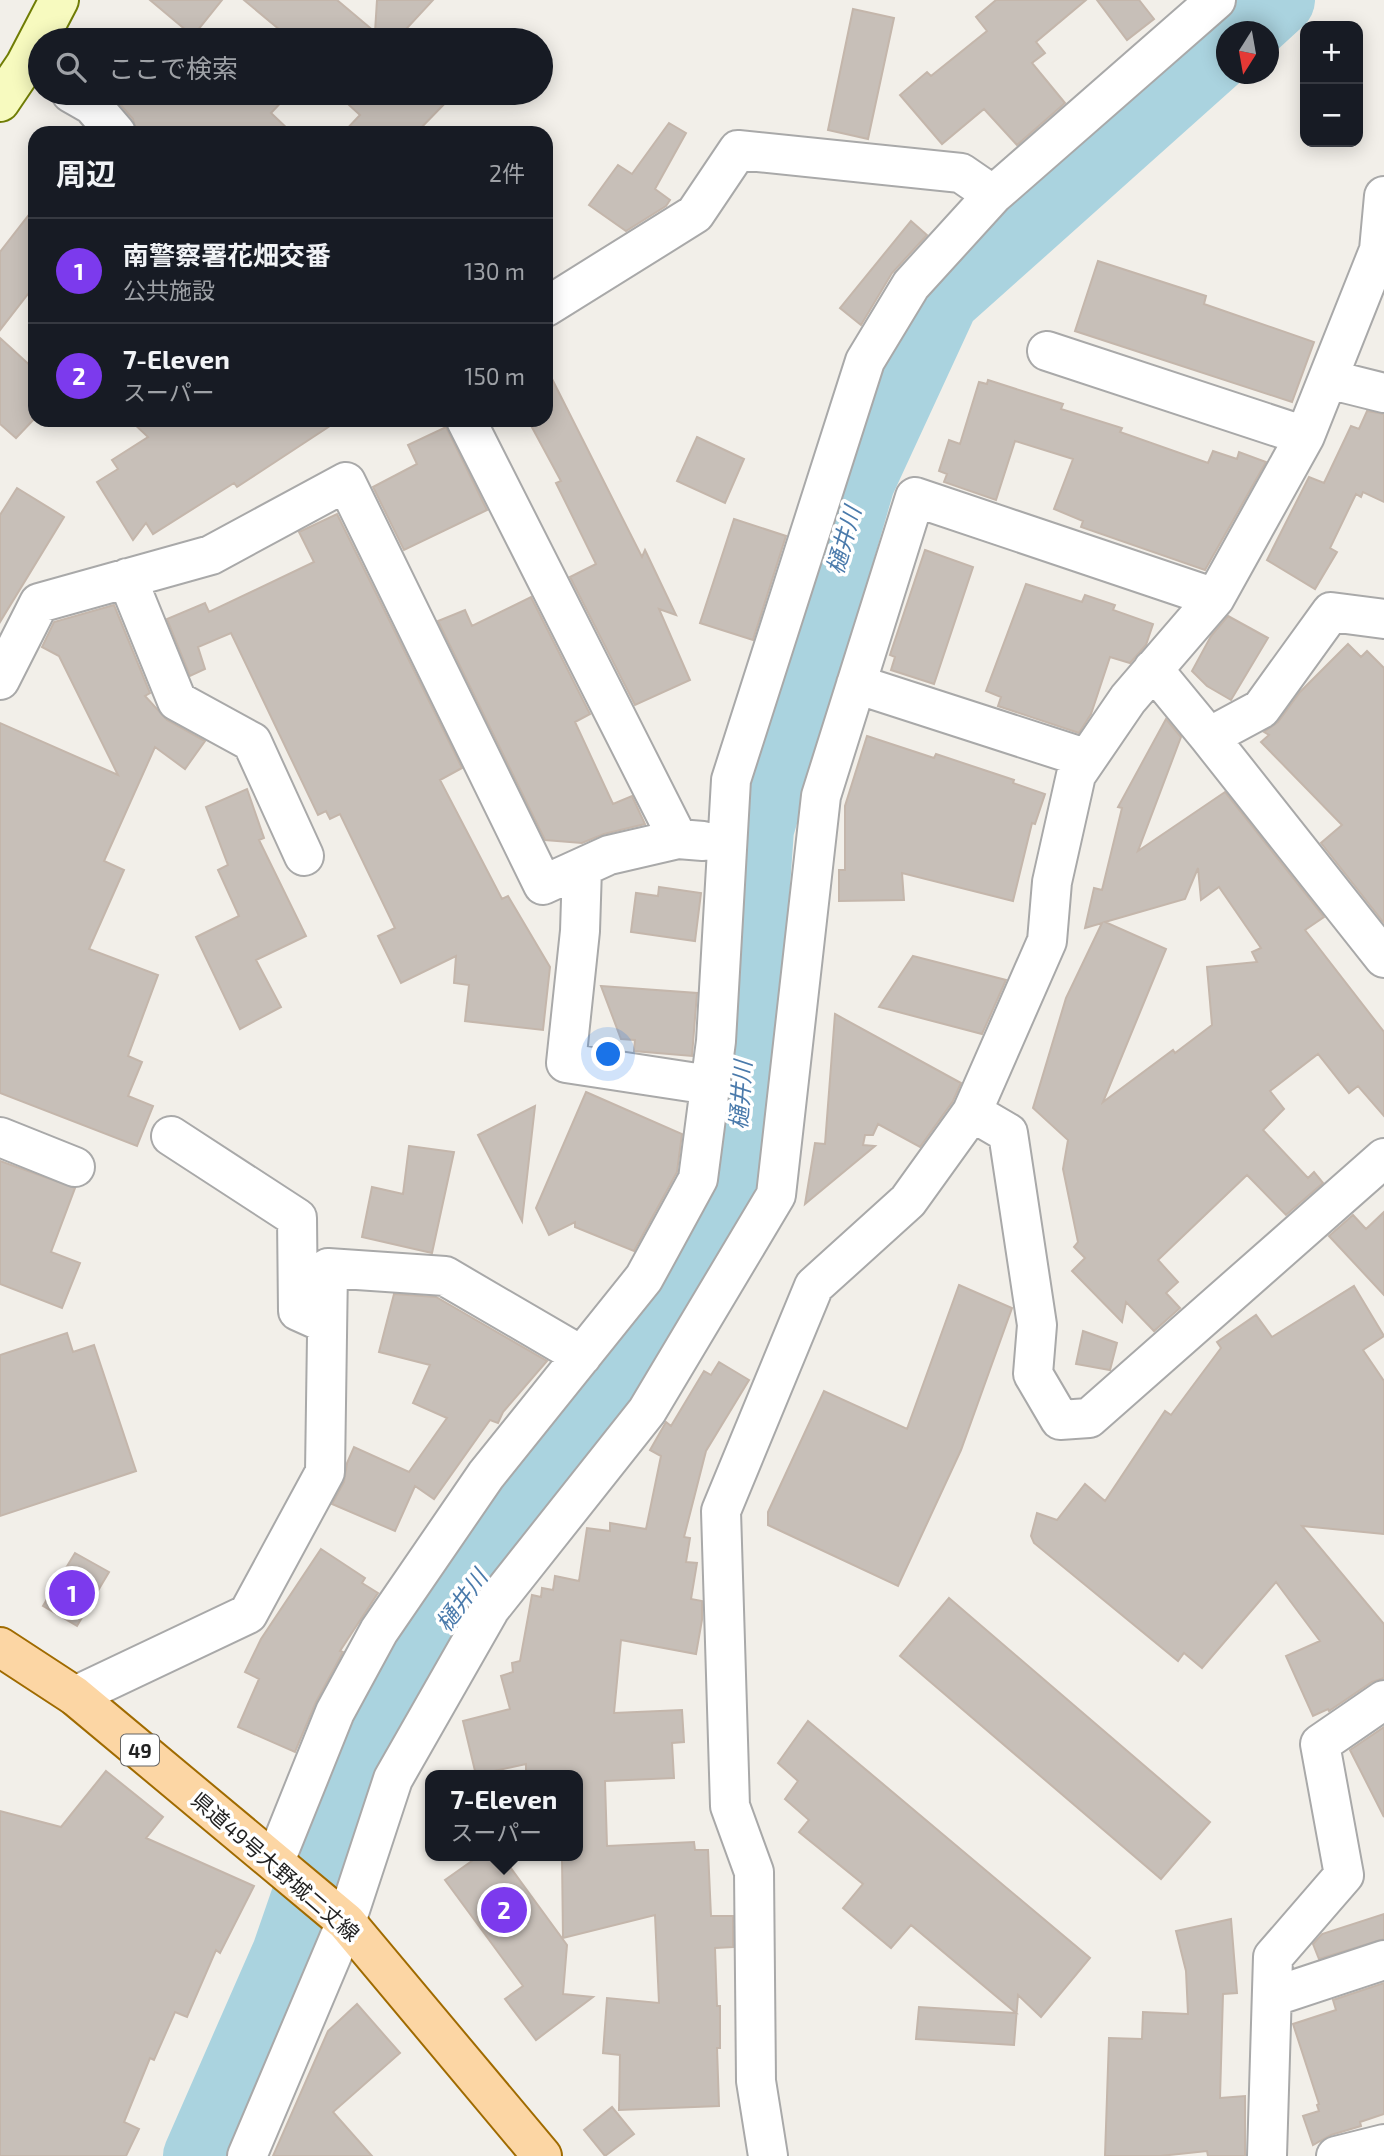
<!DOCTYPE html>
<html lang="ja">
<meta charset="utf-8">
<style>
:root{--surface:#171b24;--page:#20242c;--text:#f1f3f6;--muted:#9ea1a6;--line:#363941;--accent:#7c3aed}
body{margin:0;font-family:"Exo 2","Noto Sans JP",sans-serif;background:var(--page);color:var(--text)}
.controls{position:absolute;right:21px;top:21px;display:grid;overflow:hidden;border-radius:14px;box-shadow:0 4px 18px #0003}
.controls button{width:63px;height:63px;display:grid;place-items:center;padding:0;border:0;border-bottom:2px solid var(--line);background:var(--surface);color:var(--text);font:35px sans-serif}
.compass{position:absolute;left:1216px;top:21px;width:63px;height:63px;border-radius:50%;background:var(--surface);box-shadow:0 4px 18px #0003;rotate:191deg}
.you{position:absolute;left:609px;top:1055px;width:24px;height:24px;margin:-18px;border:5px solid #fff;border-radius:50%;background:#1a73e8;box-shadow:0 0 0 10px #1a73e833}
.badge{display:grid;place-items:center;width:46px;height:46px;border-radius:50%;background:var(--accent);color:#fff;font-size:23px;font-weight:700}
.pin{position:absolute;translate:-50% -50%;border:4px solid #fff;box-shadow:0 2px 7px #0006}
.popup{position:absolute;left:425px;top:1770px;width:158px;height:91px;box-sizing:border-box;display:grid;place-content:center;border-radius:14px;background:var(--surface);filter:drop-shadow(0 2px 5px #0005);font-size:23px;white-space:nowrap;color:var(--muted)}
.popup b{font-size:26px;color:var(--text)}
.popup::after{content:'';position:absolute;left:50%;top:100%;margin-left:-14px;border:14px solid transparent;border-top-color:var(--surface)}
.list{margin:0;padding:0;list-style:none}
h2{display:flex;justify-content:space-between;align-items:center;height:91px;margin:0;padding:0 28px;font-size:30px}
h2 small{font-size:23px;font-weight:400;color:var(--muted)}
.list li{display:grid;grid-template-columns:46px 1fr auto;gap:21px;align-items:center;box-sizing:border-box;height:105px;padding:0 28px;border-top:2px solid var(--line)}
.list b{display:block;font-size:26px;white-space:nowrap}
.list p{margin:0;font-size:23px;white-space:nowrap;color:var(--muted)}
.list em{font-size:23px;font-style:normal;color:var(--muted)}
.icon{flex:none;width:38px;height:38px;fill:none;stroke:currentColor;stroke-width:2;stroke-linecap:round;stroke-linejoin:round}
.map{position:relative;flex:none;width:1384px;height:2156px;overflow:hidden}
.search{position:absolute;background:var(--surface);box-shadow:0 4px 18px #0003;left:28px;top:28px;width:525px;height:77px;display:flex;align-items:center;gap:18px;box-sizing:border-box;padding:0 24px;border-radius:38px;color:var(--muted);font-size:26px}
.panel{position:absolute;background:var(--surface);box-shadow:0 4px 18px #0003;left:28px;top:126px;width:525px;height:301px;border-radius:21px}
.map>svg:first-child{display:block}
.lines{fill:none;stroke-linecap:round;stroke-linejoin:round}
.river{stroke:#aad3df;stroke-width:70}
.building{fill:#c7bfb8;stroke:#c4b6ab;stroke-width:2;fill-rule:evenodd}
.street-casing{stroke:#a9a9a9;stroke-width:42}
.secondary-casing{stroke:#707d05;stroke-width:42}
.primary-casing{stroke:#a06b00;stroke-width:42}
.street{stroke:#fff;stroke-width:38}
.secondary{stroke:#f7fabf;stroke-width:38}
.primary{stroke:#fcd6a4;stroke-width:38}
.labels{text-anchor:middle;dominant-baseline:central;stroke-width:7;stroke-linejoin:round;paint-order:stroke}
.shield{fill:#fff;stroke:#646464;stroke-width:2}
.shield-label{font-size:19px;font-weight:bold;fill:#222}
.street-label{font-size:21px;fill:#222;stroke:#fff}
.water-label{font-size:23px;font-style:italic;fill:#4a7aab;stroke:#fff}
</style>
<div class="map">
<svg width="1384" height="2156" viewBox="0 0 1384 2156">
<rect width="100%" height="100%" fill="#f2efe9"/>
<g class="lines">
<path class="river" d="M1245,32L1280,0
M198,2156L287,1953L362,1736L648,1343L734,1186L759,829L860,482L944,300L1226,48"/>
</g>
<path class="building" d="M150,0H222L193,36Z
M244,0H337L375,32L377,0H433L396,40H292Z
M996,0H1086L1036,42L1045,53L1032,63L1065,103L1017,145L984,109L942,144L900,95L927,72L931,76L987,31L976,17Z
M1097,0H1139L1154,19L1127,40Z
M853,9L894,18L868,139L828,130Z
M114,93H290L271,113L292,133H137L133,119L112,95Z
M336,93H448L452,96L416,133H343L360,115Z
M669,123L686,133L655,189L670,200L666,206L626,231L589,205L618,165L632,174Z
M35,207V285L0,330V252Z
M911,221L927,235L892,273L861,325L840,308Z
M1098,261L1206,296L1204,304L1314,342L1292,402L1075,331Z
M0,338L35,370V418L16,438L0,424Z
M546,367L642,557L645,550L676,615L659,609L690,680L635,705L570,577L596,564L556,483L561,481L528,420H546Z
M988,380L1063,404L1061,409L1122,428L1120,432L1208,463L1213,451L1237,459L1239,452L1266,462L1205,570L1081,527L1083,521L1054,509L1073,459L1015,441L996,500L944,482L947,474L939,471L949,440L960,444L979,382L987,384Z
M1367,411L1384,414V502L1363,492L1361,497L1356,494L1330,548L1337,552L1315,589L1267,560L1309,477L1324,483L1351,426L1359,429Z
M130,420H339L237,487L234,483L153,534L146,523L133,540L97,482L118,469L112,460L148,437Z
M446,427L487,510L404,550L373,487L417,464L408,445Z
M697,437L744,459L725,503L677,481Z
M17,488L64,517L0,622V515Z
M337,514L462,768L440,780L502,899L508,896L550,967L543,1030L465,1021L469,985L454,983L456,956L401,983L378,936L395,928L340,814L330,819L326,811L318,815L231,633L198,647L205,669L190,676L167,619L205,603L209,612L314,562L299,532Z
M734,519L786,536L753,640L700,623Z
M925,550L973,567L934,684L891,670L895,657L890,655Z
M1026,584L1082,602L1085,595L1115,605L1113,610L1153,624L1146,645L1130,663L1110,657L1091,714L1079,733L998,706L1001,697L986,691Z
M531,597L590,714L575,722L613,804L632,796L645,824L604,834L582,843L545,840L438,621L465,610L472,626Z
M114,605L150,693L145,696L167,720L205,741L185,769L155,747L104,861L124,870L89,949L158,975L128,1056L142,1062L128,1096L153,1106L137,1146L0,1093V723L118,775L59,656L42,647L54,622Z
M1228,616L1268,638L1231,700L1207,686L1192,671L1211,636Z
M1348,644L1361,657L1367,651L1384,668V923L1321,843L1342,825L1261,742L1269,735L1264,732L1278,722L1300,692Z
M1166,719L1181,737L1138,851L1225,792L1324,917L1305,930L1384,1032V1116L1358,1086L1349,1093L1318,1054L1270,1091L1284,1109L1263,1130L1308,1178L1314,1172L1323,1183L1286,1215L1247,1175L1158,1260L1178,1282L1166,1293L1180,1308L1154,1331L1126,1302L1122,1322L1072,1271L1085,1258L1074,1247L1078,1242L1063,1169L1068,1140L1033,1108L1066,998L1102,923L1085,928L1094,888L1102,890L1122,808L1118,807ZM1198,868L1201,900L1219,887L1261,948L1252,952L1257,962L1207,967L1212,1025L1175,1053L1173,1050L1103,1102L1166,949L1105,922L1185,899Z
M867,736L934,758L936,754L1014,780L1013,783L1045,794L1035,824L1032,823L1013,901L902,873L904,900L839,901V870H845V806Z
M247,789L264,838L259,840L306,936L256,960L281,1007L240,1029L196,937L239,916L218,870L228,865L206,807Z
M659,887L701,893L695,941L631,932L636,893L658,896Z
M913,956L1006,980L982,1034L879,1007Z
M601,986L697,993L692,1056L634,1051L635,1040L621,1039Z
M835,1014L961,1083L953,1101L920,1147L878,1124L873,1135H865L863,1145L875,1146L805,1204L815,1143L825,1144Z
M586,1092L682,1134L677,1172L634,1251L575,1227V1222L549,1235L536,1208Z
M535,1106L522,1221L478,1135Z
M409,1146L454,1152L432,1253L362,1237L372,1187L403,1194Z
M0,1161L75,1188L51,1252L80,1263L62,1308L0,1284Z
M1384,1212V1295L1329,1236L1353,1215L1366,1229Z
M959,1285L1012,1308L961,1450L898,1586L768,1525V1512L824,1391L907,1429Z
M1354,1286L1384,1336L1363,1350L1384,1381V1534L1302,1526L1384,1624V1678L1372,1682L1329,1711L1328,1709L1313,1716L1286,1656L1320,1641L1276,1582L1202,1668L1184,1653L1178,1661L1034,1543L1031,1536L1037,1513L1057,1520L1085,1484L1105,1501L1165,1411L1171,1415L1221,1348L1217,1342L1256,1315L1272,1337Z
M394,1294L436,1297L547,1361L503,1412L498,1423L490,1420L434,1499L415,1486L395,1531L332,1504L344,1482L347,1463L354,1447L409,1472L447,1418L413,1403L430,1365L379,1352Z
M1083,1331L1117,1343L1110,1370L1076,1364Z
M67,1333L73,1352L94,1345L136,1471L0,1516V1355Z
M719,1362L749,1380L706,1451L684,1537L690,1538L686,1562L697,1563L691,1599L702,1601V1620L696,1654L621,1640L614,1713L682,1710L684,1742L672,1743L674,1778L605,1781L607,1846L694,1842L695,1850H708L711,1916H733V1947L715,1948L717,2006H720V2048H717L719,2106L619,2110L620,2055L603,2053L607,1998L659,2003L655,1915L563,1938L562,1856H578V1775H526V1764L476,1775L463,1721L510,1709L501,1676L513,1672L512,1663L520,1661L532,1595L541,1597L542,1588L553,1590L555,1576L579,1581L587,1528L610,1531V1523L646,1529L661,1456L650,1450L666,1422L671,1426L704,1371L711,1375Z
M321,1549L365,1578L362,1583L378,1593L340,1651L343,1652L316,1702L295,1752L238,1727L259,1679L245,1672L261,1639Z
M75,1553L109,1572L77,1626L43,1606Z
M949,1598L1210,1822L1161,1879L900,1656Z
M808,1721L1090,1958L1041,2017L1018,1995L1014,2045L916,2039L919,2007L1016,2013L911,1925L891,1948L843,1908L863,1884L799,1832L809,1820L785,1799L798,1781L778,1763Z
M1384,1727V1817L1350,1750Z
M106,1771L163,1817L146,1838L254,1886L220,1953L216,1950L187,2017L175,2012L154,2060L150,2058L124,2122L139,2129L126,2156H0V1811L61,1827Z
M479,1856H502L567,1945L563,1994L593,1997L536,2040L505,1999L523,1986L445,1880Z
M1384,1914V1939L1319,1959L1313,1944L1322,1934Z
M1231,1919L1237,1993L1223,1994L1220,2098L1245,2096V2156H1208L1207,2151L1160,2156H1105L1109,2038L1142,2039L1143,2012L1188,2014L1186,1971L1176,1931Z
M1384,1983V2114L1360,2122L1361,2126L1331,2135L1313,2145L1303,2116L1319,2111L1317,2105L1319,2104L1293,2024L1336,2010L1333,2000Z
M357,2004L400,2053L333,2112L372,2156H273L328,2031Z
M612,2107L634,2134L605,2156L584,2130Z"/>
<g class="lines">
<defs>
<path id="street" d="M71,93L92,105L116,133
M546,307L695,214L738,150L961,173L993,195
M1047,351L1305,436
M1328,379L1384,393
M466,420L678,839L703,841
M127,578L177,701L252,742L304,856
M1153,669L1209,737L1261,709L1331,612L1384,619
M0,680L39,603L211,555L346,482L543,885L609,855L678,839
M856,684L1085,758
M1209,737L1384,958
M582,868L580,931L566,1063L710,1085
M972,1112L1008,1133L1037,1325L1033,1374L1060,1420L1089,1418L1384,1158
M171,1136L297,1218L298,1311L327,1324
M0,1137L75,1167
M75,1696L248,1614L325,1472L328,1268L445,1276L582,1356
M275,1861L335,1712L379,1631L486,1475L644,1278L698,1179L716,1041L731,780L865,361L911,285L993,195L1216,0
M1272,1997L1384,1960
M247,2156L346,1922L393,1779L490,1609L647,1411L776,1195L821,796L915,497L1215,598
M768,2156L756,2081L754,1872L730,1806L721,1511L814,1286L908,1201L972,1112L1047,941L1052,882L1076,775L1128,699L1215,598L1305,436L1379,250L1384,196
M1267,2156L1273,1957L1344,1875L1320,1744L1384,1700
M1336,2156L1384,2144"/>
<path id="secondary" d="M0,102L25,65L59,0"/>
<path id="primary" d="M0,1647L75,1696L346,1922L542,2156"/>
</defs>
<use href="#street" class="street-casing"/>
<use href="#secondary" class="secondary-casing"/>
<use href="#primary" class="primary-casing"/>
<use href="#street" class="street"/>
<use href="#secondary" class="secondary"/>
<use href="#primary" class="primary"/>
</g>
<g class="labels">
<rect class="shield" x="121" y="1734.5" width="38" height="31" rx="5"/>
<g class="shield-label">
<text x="140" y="1750">49</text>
</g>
<g class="street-label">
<text transform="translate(276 1866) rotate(41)">県道49号大野城二丈線</text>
</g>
<g class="water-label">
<text transform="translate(843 540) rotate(-74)">樋井川</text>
<text transform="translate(740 1095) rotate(-86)">樋井川</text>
<text transform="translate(461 1600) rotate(-54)">樋井川</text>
</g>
</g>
</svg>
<div class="controls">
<button>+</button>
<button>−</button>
</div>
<svg class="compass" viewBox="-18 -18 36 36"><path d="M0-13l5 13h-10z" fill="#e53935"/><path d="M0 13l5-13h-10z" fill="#9ea1a6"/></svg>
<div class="you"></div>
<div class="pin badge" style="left:72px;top:1593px">1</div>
<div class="pin badge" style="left:504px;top:1910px">2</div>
<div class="popup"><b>7-Eleven</b>スーパー</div>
<div class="search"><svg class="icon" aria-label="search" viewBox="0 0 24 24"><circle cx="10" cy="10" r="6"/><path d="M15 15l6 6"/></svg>ここで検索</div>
<section class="panel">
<h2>周辺<small>2件</small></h2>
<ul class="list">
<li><span class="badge">1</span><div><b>南警察署花畑交番</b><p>公共施設</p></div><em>130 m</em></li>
<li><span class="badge">2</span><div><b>7-Eleven</b><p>スーパー</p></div><em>150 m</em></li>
</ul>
</section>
</div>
